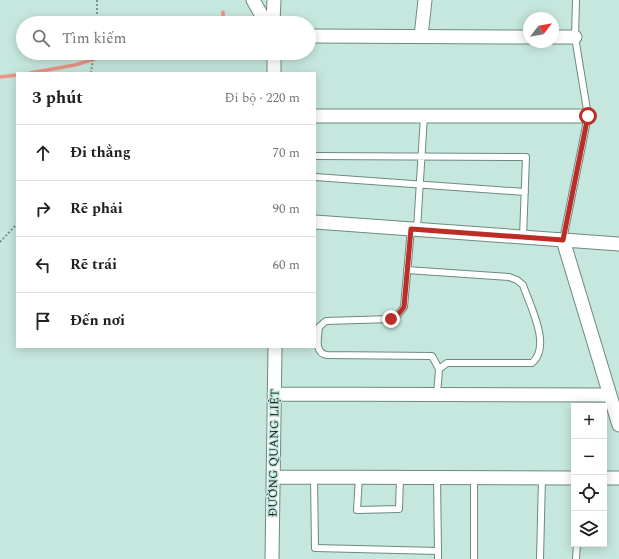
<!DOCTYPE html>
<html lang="vi">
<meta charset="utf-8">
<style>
:root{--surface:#fff;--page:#f2f2f2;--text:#202124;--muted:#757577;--line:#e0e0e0}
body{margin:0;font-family:Spectral,serif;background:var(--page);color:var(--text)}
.controls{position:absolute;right:12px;bottom:12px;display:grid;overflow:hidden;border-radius:0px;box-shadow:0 2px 10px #0003}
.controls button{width:36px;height:36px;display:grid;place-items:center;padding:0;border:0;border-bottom:1px solid var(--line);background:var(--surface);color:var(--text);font:20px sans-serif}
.compass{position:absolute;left:523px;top:12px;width:36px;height:36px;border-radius:50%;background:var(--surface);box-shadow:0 2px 10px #0003;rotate:59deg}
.stop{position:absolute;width:12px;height:12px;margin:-9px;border:3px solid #bb2d26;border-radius:50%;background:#fff}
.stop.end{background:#bb2d26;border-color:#fff;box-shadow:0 1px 4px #0008}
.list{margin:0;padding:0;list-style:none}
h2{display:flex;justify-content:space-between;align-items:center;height:52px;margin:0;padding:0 16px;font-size:17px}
h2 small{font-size:13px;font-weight:400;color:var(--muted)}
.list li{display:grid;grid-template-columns:26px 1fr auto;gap:12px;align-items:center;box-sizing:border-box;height:56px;padding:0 16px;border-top:1px solid var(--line)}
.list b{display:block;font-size:15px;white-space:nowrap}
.list em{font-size:13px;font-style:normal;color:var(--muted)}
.icon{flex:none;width:22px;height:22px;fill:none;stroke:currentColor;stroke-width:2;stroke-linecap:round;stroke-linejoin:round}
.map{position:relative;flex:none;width:619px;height:559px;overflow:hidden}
.search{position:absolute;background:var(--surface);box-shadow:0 2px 10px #0003;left:16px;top:16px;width:300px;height:44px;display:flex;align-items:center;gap:10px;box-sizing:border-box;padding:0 14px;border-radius:22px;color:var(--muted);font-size:15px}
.panel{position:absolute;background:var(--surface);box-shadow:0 2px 10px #0003;left:16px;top:72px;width:300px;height:276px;border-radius:0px}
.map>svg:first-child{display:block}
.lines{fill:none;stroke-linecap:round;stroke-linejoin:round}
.stream{stroke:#ed9488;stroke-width:3.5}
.lane-casing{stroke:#6c8a82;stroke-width:8}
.street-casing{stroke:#6c8a82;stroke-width:15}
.path{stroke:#7a938c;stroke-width:2;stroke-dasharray:2 2;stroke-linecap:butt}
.lane{stroke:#fff;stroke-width:6}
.street{stroke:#fff;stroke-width:13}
.route{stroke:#bb2d26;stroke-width:5}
.labels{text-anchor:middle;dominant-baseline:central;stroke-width:3;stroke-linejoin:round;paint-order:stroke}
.street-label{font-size:12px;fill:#162320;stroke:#c6e7de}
</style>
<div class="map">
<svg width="619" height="559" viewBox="0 0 619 559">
<rect width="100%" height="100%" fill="#c6e7de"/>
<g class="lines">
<path class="stream" d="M223,23V12
M30,73L75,65L114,53
M0,77L17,75"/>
<defs>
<path id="lane" d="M315,156L526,157L523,237
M315,177L525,192
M411,229L404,307L396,317L391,319L326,321L319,327C318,338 314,353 327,355L432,356L439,369L437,395
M417,229L424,116
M563,240L588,116L575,37L576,0
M407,270L509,277L517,280L523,285C530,306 552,346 532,363H447L439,369
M314,477L315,548L438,551V559
M359,477L357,510L399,509L400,477
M437,477L438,551
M474,478V559
M540,559L542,478
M576,559L577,544"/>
<path id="street" d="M253,0L266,23
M273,23L274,0
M309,36L529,37
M421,36L425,0
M553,37H575
M274,53V73
M315,116H588
M315,222L619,244
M563,240L619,425
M274,394L610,395
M273,477L574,478
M604,478H619
M272,559L275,347"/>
</defs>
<use href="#lane" class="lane-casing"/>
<use href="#street" class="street-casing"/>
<path class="path" d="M97,0V23
M91,73L94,53
M0,242L17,224"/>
<use href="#lane" class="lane"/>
<use href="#street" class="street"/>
</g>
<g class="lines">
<path class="route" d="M391,319L396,317L404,307L411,229L563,240L588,116"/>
</g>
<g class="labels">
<g class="street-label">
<text transform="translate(274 453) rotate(-89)">ĐƯỜNG QUANG LIỆT</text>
</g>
</g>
</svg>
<div class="controls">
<button>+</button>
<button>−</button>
<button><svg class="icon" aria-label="locate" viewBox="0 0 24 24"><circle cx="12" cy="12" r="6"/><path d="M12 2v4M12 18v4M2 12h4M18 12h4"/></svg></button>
<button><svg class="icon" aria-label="layers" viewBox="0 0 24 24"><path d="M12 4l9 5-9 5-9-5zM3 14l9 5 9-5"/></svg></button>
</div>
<svg class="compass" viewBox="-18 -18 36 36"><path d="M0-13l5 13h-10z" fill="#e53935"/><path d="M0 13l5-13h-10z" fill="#757577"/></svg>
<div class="stop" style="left:588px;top:116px"></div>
<div class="stop end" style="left:391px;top:319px"></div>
<div class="search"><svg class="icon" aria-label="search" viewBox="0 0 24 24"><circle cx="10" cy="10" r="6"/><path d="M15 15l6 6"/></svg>Tìm kiếm</div>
<section class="panel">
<h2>3 phút<small>Đi bộ · 220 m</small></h2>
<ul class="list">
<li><svg class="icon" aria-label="ahead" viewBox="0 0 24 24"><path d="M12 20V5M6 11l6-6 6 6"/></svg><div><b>Đi thẳng</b></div><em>70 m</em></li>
<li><svg class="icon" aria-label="right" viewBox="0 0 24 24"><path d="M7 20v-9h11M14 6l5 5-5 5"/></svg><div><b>Rẽ phải</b></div><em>90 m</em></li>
<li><svg class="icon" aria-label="left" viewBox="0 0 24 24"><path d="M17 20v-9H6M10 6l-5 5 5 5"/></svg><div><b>Rẽ trái</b></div><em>60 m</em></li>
<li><svg class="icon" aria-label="arrive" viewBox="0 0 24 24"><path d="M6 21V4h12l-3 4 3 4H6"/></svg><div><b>Đến nơi</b></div></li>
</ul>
</section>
</div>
